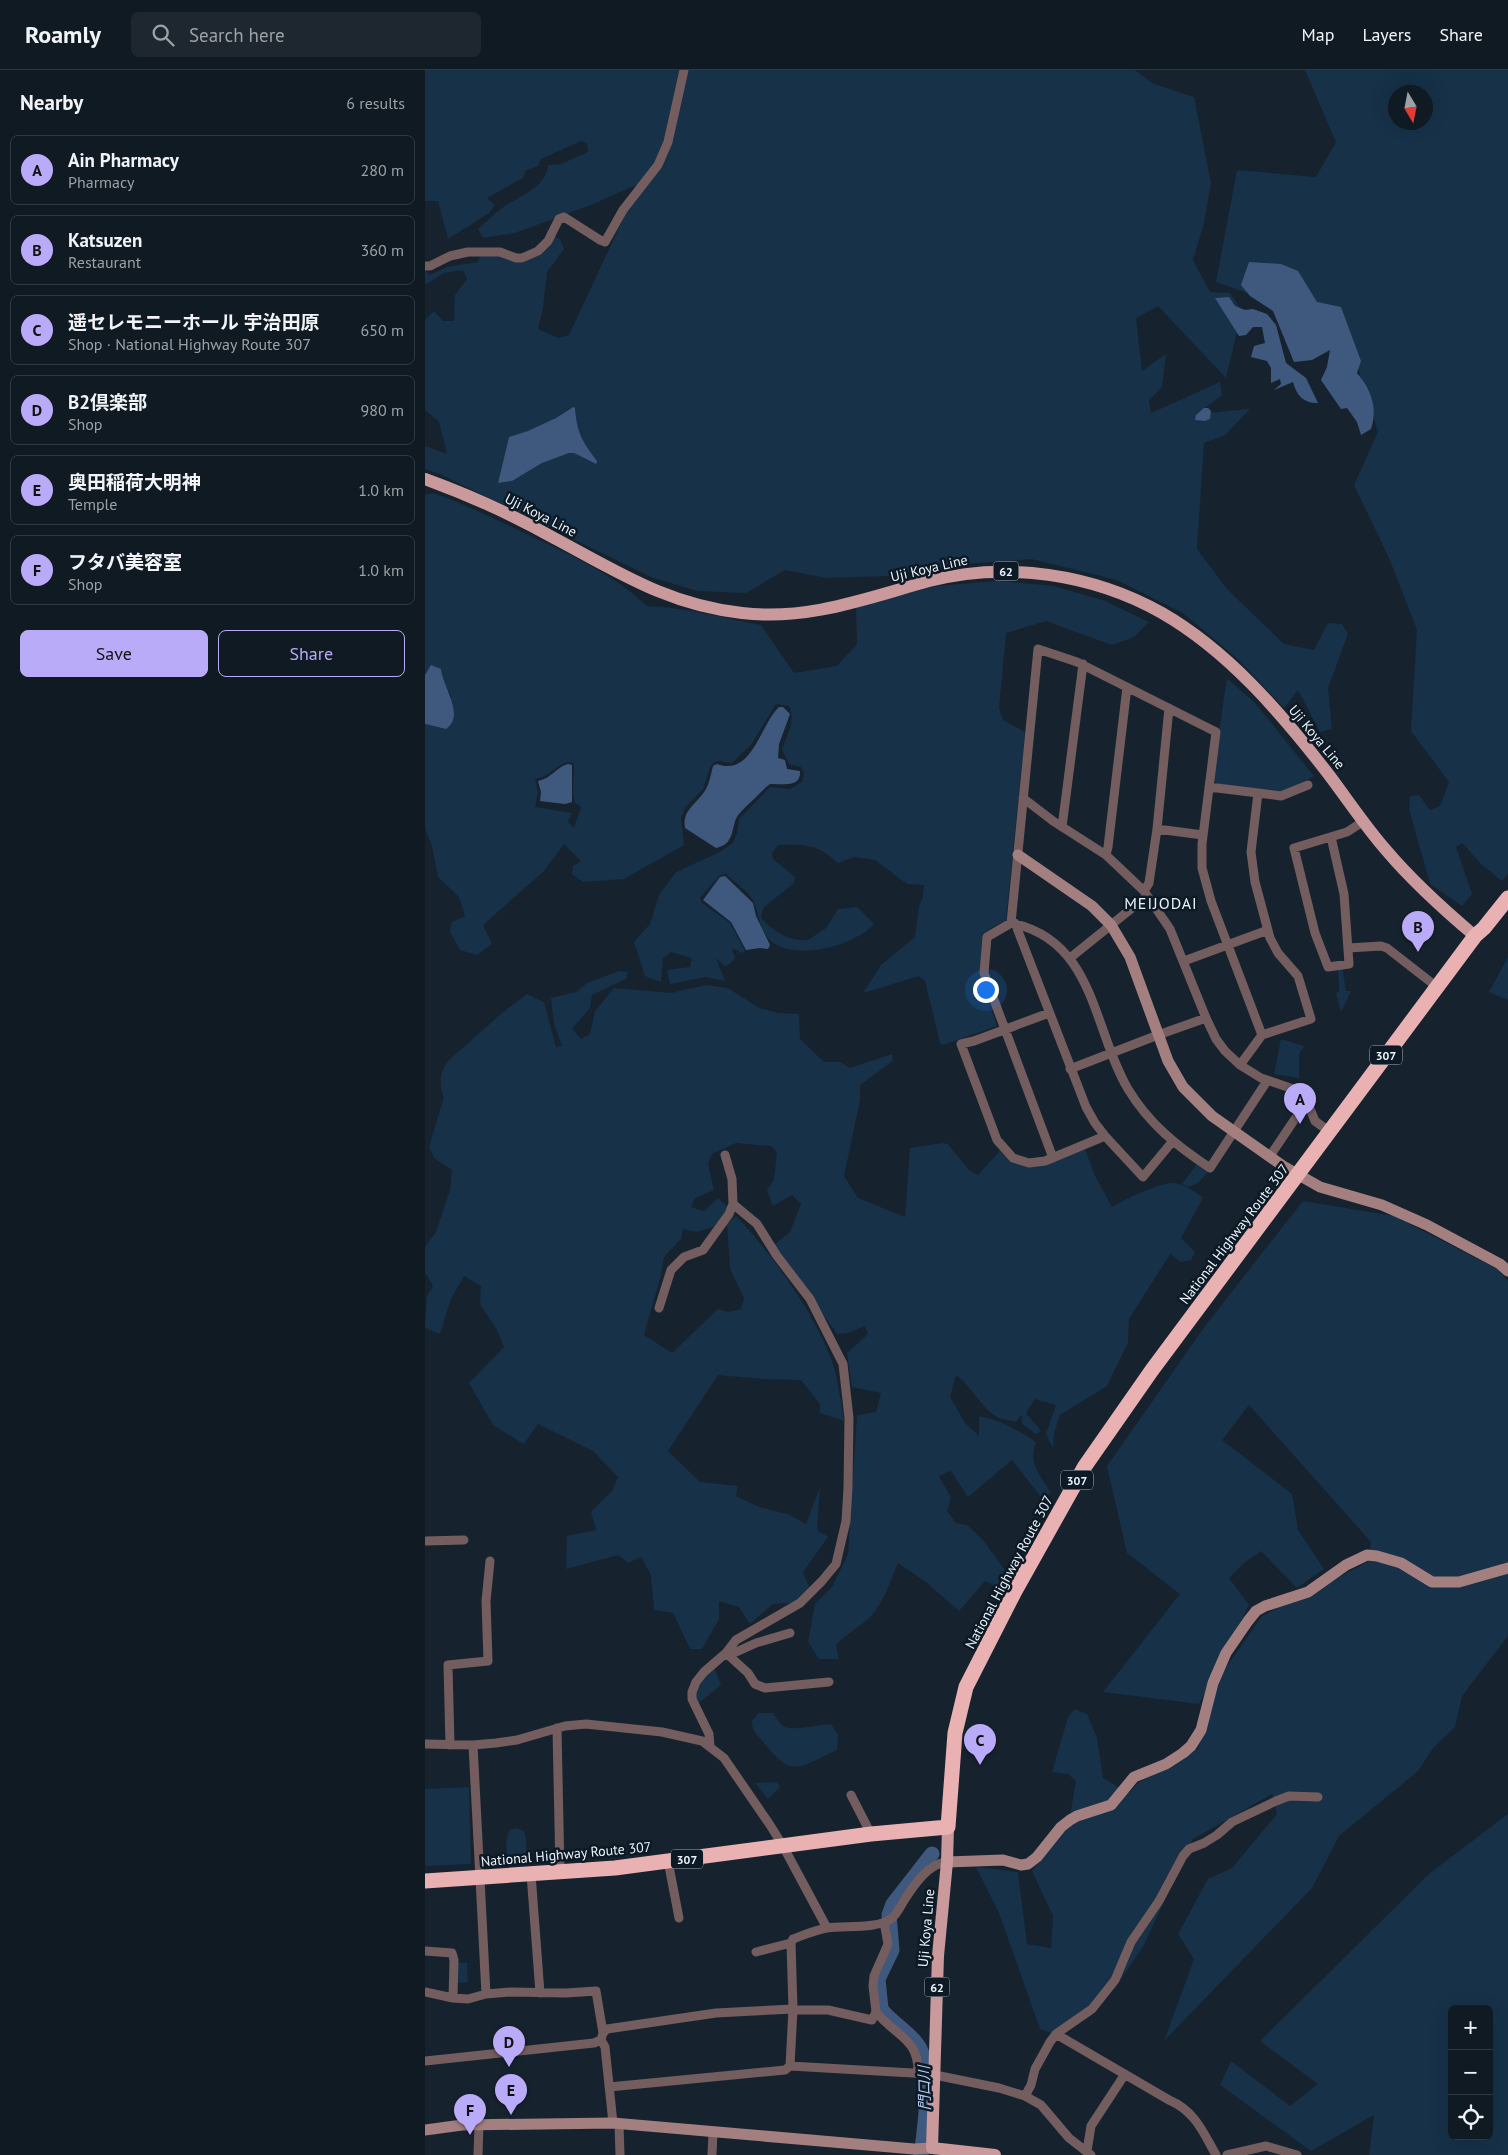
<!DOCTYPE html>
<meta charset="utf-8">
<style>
:root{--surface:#101a22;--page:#1e272f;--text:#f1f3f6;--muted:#9ca1a5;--line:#303840;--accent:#b9abf7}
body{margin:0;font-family:"PT Sans","Noto Sans JP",sans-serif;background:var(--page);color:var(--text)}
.controls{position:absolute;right:15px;bottom:15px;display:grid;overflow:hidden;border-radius:8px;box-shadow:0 5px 20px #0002}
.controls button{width:45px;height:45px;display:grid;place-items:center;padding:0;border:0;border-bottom:1px solid var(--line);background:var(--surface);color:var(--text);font:25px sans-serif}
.compass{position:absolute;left:963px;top:15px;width:45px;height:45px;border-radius:50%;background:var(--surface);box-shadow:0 5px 20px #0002;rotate:170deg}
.you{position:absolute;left:560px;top:919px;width:18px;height:18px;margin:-12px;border:4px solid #fff;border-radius:50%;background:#1a73e8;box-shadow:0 0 0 8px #1a73e833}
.badge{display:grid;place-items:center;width:32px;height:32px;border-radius:50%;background:var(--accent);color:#111;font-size:16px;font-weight:700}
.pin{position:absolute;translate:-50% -41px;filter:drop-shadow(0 1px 2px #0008)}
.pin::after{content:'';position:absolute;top:26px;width:18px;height:15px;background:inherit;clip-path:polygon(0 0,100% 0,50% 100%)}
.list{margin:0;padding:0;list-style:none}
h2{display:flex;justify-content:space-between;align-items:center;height:65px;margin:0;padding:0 20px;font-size:21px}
h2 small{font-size:16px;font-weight:400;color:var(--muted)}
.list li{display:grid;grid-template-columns:32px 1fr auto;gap:15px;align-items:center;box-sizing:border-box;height:70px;margin:0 10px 10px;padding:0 10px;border:1px solid var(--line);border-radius:8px}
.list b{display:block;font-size:19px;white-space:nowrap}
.list p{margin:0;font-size:16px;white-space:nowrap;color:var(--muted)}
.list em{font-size:16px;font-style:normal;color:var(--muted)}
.actions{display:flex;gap:10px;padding:15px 20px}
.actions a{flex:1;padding:11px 0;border:1px solid var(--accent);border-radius:8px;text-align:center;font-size:18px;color:var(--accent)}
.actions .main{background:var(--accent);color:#111}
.icon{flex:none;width:28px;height:28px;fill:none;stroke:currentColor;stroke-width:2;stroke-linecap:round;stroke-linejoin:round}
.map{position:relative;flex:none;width:1083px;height:2085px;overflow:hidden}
header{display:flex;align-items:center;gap:30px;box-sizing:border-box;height:70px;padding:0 25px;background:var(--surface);border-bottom:1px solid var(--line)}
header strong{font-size:24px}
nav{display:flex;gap:28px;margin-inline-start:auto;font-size:18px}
.search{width:350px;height:45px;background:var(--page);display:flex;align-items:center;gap:12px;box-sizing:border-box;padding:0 18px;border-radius:8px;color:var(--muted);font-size:19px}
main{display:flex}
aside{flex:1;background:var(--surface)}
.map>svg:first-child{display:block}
.green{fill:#163148;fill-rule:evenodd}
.water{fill:#3f597e}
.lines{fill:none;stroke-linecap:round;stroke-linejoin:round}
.river{stroke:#3f597e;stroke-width:15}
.street{stroke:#745d5e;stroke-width:9}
.secondary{stroke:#a47f80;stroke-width:11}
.primary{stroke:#c9999b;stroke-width:12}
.highway{stroke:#eab1b3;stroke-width:15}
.labels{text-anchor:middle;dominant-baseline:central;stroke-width:5;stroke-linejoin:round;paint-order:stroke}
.shield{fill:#0d1924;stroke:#a8b2ba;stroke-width:1}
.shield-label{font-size:12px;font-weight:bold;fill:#eaf3fb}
.street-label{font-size:14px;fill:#eaf3fb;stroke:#0d1924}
.water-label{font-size:15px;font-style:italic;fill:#b6d0f4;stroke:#0d1924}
.quarter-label{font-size:16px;letter-spacing:1px;fill:#eaf3fb;stroke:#0d1924}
</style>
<header>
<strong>Roamly</strong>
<div class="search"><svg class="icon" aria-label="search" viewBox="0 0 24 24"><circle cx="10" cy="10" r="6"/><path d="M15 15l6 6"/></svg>Search here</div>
<nav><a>Map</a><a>Layers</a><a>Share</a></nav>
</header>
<main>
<aside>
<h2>Nearby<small>6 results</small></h2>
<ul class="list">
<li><span class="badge">A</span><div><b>Ain Pharmacy</b><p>Pharmacy</p></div><em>280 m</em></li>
<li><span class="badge">B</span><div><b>Katsuzen</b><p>Restaurant</p></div><em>360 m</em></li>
<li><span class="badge">C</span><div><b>遥セレモニーホール 宇治田原</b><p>Shop · National Highway Route 307</p></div><em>650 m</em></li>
<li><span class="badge">D</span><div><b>B2倶楽部</b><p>Shop</p></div><em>980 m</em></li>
<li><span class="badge">E</span><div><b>奥田稲荷大明神</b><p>Temple</p></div><em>1.0 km</em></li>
<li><span class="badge">F</span><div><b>フタバ美容室</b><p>Shop</p></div><em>1.0 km</em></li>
</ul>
<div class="actions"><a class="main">Save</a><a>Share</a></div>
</aside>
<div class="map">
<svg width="1083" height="2085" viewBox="0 0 1083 2085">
<rect width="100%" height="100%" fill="#16232e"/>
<path class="green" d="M0,0H710L727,13L769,27L786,113L779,153L768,190L785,222L805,223L817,241L801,308L733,236L711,248L717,301L741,284L737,317L724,330L726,343L795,312L797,325L772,344L825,339L800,365L779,373L772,479L802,519L859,574L889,580L903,553L917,554L923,564L903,618L907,659L895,662L873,620L859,638L814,590L758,543L692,510L606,489L528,495L463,506L401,508L360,500L321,523L272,521L226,507L15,404L0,399V376L22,384L14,352L0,340V250L9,241L18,251H29L30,225L42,209L38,200L19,203L0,215V200L5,205L22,197L53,192L55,185L67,184L99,190L129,166L135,169L139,179L122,202L118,238L113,259L133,268L144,265L200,145L222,113L209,116L168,134L90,163L58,168L53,159C61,152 69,144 77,138C94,126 121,118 123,95L136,94L163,82L162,74L156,71L116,89L113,96L101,100L98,108L62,128L70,135L64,143L23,169L13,131H0ZM145,338H150C151,358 156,372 169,387L168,393L149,383H144L117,393L87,411L73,413L84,367C105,363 128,351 145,338Z
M880,0H1083V804L1077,811L1056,794L1037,773L1031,777L1047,824L1037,836L1005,814L984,739L985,726L994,725L1005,740L1015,736L1024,712L986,661L992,560L964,488L929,415L953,362L916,242L879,243L791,212L812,100L891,107L911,72ZM971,22H1001V52H971Z
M8,423C38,433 65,447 93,460C138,481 186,502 222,536C260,537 298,548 336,555L369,603L412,596L432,574L431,537L511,516L573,511L629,516L680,531L724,552L709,567L687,575L621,551L581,563L574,638L578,650L600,662L581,850L558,863L555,905L572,956L518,975L515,973L500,911L494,906L438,923L456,895L490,867L494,837L498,826L499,815L482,814L450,790L429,787L413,793C393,774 380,774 353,775L347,783L348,789L370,807L369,813L338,838L336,848C349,862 364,872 383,870L401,858L413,839L432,837L449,854C430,876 367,893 344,869C334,859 334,842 328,830C323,821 309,812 301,804L295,805L275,828L277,833L305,853L320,881L317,883L307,878L310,888L305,894L300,896L291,888L300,911L280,907L245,914L242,900L265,897L267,888L246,882L238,888L236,912L220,906L209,872L225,854L234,825L251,802L293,783L308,773L312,763L314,749L345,717L365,719L377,712L379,703L376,697L364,694L357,679C362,665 371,651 364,636L351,634L326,675L307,693L292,691L286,695L278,719L260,738L256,748L259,775L199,809L158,812L147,804L148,796L156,791L139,774L119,801L58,855L67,874L52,885L35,880L25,862L27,852L40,846L34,827L13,807L7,776L0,758V654L21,659L26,625L16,607V599L0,605V425ZM143,692L149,694L148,723L150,733L156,737L149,758L143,752L147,743L110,737L113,723L110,709C124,707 130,696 143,692Z
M803,609L830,633L889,706L855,723L792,714L788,708L801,613Z
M1083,887V930L1064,922Z
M913,896L917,897L921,921H926L916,942L911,923L914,922Z
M194,901L203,902L201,909L167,925L165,938L147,959L156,969L165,964L170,941L189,918L246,923L281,915L303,918L334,938L353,943L374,944L375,969L399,992H415L425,998L467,984L468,991L435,1015V1030L419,1106L433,1128L480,1147L485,1078L517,1073L523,1074L544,1100L553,1105L575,1081L586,1090L619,1095L660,1079L670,1106L687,1137C699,1130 738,1111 750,1113C760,1115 771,1122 778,1128L756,1168L770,1182L766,1190L756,1192L745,1184L704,1249L703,1273L682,1316L635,1345L629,1363L628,1378L621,1364L631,1335L610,1329L601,1343L616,1361L611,1364L597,1354V1346H595L591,1352C585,1350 577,1350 572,1347C554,1336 547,1316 531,1305L525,1327L540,1353L554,1366V1346C575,1350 593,1360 611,1372C603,1395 615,1404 626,1423L617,1428L587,1390L543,1427L526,1401L514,1406L526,1428L522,1441L531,1453L542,1455L558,1470L582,1503L579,1520L560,1511L534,1541L501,1512L473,1493C466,1510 457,1536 444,1548C433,1558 421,1564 411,1575L414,1589H394L383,1572L390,1534L407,1517L423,1484L432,1345L451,1342L456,1323L427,1317L422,1283L443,1264L440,1256L423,1263L412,1264L349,1175L365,1162L376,1134L367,1125L348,1136L342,1120L349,1110L352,1082L346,1076L311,1073L287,1084L283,1094L289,1120L270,1128L266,1137L279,1141L293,1128L303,1137L289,1157L271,1162L258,1159L256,1169L239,1187L236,1205L219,1265L247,1283L293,1239L303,1242L316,1239L319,1228L305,1199L302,1154L311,1146C346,1182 397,1253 410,1301C414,1317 416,1334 419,1351L395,1343V1334L376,1310L338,1309L293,1305L243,1381L275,1412L313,1416L311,1426L334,1437L363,1444L381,1454L395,1417L392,1460L403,1467L378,1502L385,1519L369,1533L348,1534L325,1554L314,1537L294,1531V1549L277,1579H265L248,1543L229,1540L226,1505L216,1487L203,1493L193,1485L141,1499L142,1466L171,1460L166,1442L187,1421L193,1407L168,1381L113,1354L99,1374L68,1355L44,1313L79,1277L72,1260L55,1234L56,1216L39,1206L26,1229L15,1264L0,1258L2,1226L8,1216L0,1202V1177L11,1162L25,1120L27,1100L9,1088L4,1077L19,1027C13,1014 15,1002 24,990L77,943L102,924L119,932L131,977L137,976L129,954L126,928L151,922L162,913Z
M856,969L879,976L874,984V1008L849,1004Z
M772,1094L783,1102L773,1113L764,1117L757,1114Z
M878,1131L969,1146L1074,1200L1083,1211V1566L1037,1626L1030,1657L1008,1678L993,1701L914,1766L887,1818L739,1971L769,1889L753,1864L783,1809L807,1798L852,1744L847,1724L768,1769L719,1875L690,1918L626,1963L615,1959L574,1843L551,1797L593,1802L602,1874L626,1878L628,1846L607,1801L643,1757L651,1711L643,1704L627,1702L643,1647L650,1639L662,1644L672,1668L678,1708L704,1723L713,1713L773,1679L797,1603L837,1546L943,1492L946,1472L824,1335L797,1370L867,1424L873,1460L899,1499L872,1518L836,1481L819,1493L804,1508L824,1535L774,1634L678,1622L755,1524L702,1483L682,1396L780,1256Z
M288,1595L296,1615L270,1636L271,1612Z
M334,1643H348C351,1647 354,1653 358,1656C367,1662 394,1654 406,1654L413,1665L412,1680C376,1696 368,1710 340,1674C333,1665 327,1663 327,1651Z
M352,1712L355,1717L343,1729L330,1713Z
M44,1717L46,1794L0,1796V1719Z
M1083,1744V2085H944L949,2045L886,2081L795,2015L806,1991L865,2036L893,2014L835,1971L1005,1803ZM1027,1939H1064V2066H1027Z
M92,1758L99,1761C102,1772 104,1786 95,1795L87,1794L82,1789L81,1772L84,1760Z
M31,1892L42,1893L43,1912L30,1913Z"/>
<path class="water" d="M824,192L856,194L873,201L892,232L916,237L936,291L932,303C946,319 953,338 946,359L936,365L932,352L922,338L916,339L896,310L902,297L905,280L887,290L869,292L848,241L825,226L816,215Z
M804,227L810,236L820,240L828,239L842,244L851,255L861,293L881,308L893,333C878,333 872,326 868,312L849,320L856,314L855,309L846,313V298L842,291L826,287L829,276L840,273L837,257H828L821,265L814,266L790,228Z
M148,337L150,338C152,363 157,371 172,391L171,394L149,383H144L117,393L87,411L73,413L84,367L103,361L131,348Z
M779,338H783L786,341L785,349L780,351L770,350L771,345Z
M6,595L16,599C17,615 41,646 21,659L0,654V605Z
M354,637H358L365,644L354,674L353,688L360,690L362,699L375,701C376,719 357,713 345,714L340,718C332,727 322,735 314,744C305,754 312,774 291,778L260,758C257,741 270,735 279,722C284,716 286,704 288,696L292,694C327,707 335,655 354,637Z
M143,694L147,695V732L140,734L115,731L116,722L113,711C126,709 131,697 143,694Z
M300,806L328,833L331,846L345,875L343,879L335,878L321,880L306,852L278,830L295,807Z"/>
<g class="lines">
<path class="river" d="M496,2085C500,2058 509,1996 492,1974C482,1961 466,1952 456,1939L453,1909L467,1880L464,1845L468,1834L507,1784"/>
<path class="street" d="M0,196H5L25,186L43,182H75L91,188H97L113,181L123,171L134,149L139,147L175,170L180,172L198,140L233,95L243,72L259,0
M784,717L833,723L826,782L830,812L845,868L853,883L873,906L886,949L837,965L815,995
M833,723L856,726L883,715
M598,728L628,751L681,785L719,821L745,859L781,948L791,969L800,981L815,995L836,1008L871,1020L881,1029L890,1051L905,1062
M637,757L658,594
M732,759L778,765
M906,767L919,824L924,894L903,897L890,863L869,778L922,762L939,751
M681,785L683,777L702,617
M719,821L724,813L732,759L744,638
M586,853L613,579L652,592L791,662L777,774V798L786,831L837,965
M590,853L661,1037L670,1053L680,1066L718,1107L747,1072
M923,878L956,876L962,878L1012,917
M645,888L722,826
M759,891L843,860
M624,943L549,971L536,974L572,1070L588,1088L604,1093L620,1091L680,1066
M733,965L781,948
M645,999L733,965
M845,1086L882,1031
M628,1088L559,903L562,867L586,853C670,870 668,960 703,1019C724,1054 752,1076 785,1098L842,1011
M234,1238L246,1200L259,1187L278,1180L304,1144L308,1134
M0,1471L39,1470
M301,1583L323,1603L330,1614L340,1618L404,1612
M301,1583H309L331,1573L365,1563
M132,1658L135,1803
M0,1674L48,1675L71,1673L92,1670L140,1656L161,1654L237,1662L277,1671L299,1688L345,1755L358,1776L402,1858
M25,1675L23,1595L63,1591L61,1531L65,1491
M48,1675L61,1924
M285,1676L284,1664L267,1629V1622L271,1612L279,1602L301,1583L311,1570L375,1533L397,1511L411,1494L421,1451L423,1418L424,1348L418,1294L385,1229L352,1186L332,1154L308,1134L307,1109L300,1085
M426,1725L446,1764
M243,1791L254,1848
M106,1804L115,1923
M459,1852L463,1874L449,1906L448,1916L451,1942C470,1966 494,1968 493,2003
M0,1881L27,1883L29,1890L28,1928
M331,1882L366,1873
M0,1922L28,1928L43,1929L61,1924L86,1922L141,1923L171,1921L178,1963L176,1970L180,1977L188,2053
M368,1940H403L447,1950L451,1942
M178,1963L182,1959L291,1943L368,1939
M631,1964L744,2030C770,2041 778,2062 791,2085
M0,1991L169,1973L176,1970
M365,1996L368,1939L366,1873L368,1869C379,1865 390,1860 402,1858C420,1855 451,1860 467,1848C472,1844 476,1835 480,1829C489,1815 504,1793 522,1792
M184,2017L360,2000L365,1996L505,2004L574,2018L600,2026L616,2035L644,2068L666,2085
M600,2026L606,2015L610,1999L625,1972L631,1964L667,1939L690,1910L706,1872L734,1831L758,1786L764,1779L779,1773L792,1765L807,1752L851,1731L864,1726L893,1727
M194,2054L195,2085
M662,2081L666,2056L700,2004
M53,2085L54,2054
M287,2085L288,2062
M802,2085L841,2076L872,2085"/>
<path class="secondary" d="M593,785L667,836L686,855L705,887L743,991L758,1017L787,1046L858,1096L895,1117L957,1135L1002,1155L1075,1194L1083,1201
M522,1792L578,1790L596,1795L603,1794L612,1787L636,1757L645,1750L652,1746L686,1735L709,1707L741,1694L758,1683L766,1676L776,1660L788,1613L801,1583L823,1551L831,1541L840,1536L883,1522L921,1495L942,1485L952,1486L976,1493L1007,1512H1034L1083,1498
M0,2060L37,2055L188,2053L489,2079L507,2078"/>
<path class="primary" d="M0,409C44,425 88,445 129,468C193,502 243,535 317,543C383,551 442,528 504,511C581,491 668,504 737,543C803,581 855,642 901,701C921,727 939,755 961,780C988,812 1018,839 1050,866
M523,1757L522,1792L513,1886L507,2078L570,2085"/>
<path class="highway" d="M0,1811L190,1798L446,1764L523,1757L530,1663L541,1617L590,1521L660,1396L727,1300L1050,866L1059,858L1083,828"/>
</g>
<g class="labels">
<g class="shield">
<rect x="568.5" y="491.5" width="25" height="19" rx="4"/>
<rect x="945" y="975.5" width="32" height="19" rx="4"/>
<rect x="636" y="1400.5" width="32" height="19" rx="4"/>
<rect x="246" y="1779.5" width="32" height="19" rx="4"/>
<rect x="499.5" y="1907.5" width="25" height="19" rx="4"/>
</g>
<g class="shield-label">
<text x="581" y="501">62</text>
<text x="961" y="985">307</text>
<text x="652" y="1410">307</text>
<text x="262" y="1789">307</text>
<text x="512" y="1917">62</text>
</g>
<g class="street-label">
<text transform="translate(116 445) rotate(27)">Uji Koya Line</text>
<text transform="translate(504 498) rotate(-13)">Uji Koya Line</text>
<text transform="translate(892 667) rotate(50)">Uji Koya Line</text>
<text transform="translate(809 1164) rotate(-53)">National Highway Route 307</text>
<text transform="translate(584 1502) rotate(-62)">National Highway Route 307</text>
<text transform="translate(141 1784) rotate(-5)">National Highway Route 307</text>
<text transform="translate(501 1858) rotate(-85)">Uji Koya Line</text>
</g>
<g class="water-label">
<text transform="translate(499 2018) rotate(-91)">門口川</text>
</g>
<g class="quarter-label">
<text x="736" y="833">MEIJODAI</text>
</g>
</g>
</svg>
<div class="controls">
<button>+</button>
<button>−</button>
<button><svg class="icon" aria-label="locate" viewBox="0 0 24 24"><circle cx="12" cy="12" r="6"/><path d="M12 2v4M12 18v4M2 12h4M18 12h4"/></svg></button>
</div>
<svg class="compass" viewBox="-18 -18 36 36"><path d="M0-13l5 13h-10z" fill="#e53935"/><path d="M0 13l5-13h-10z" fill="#9ca1a5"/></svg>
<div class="you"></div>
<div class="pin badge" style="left:875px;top:1054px">A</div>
<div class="pin badge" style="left:993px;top:882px">B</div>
<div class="pin badge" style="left:555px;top:1695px">C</div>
<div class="pin badge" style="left:84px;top:1997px">D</div>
<div class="pin badge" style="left:86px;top:2045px">E</div>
<div class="pin badge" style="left:45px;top:2065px">F</div>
</div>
</main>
